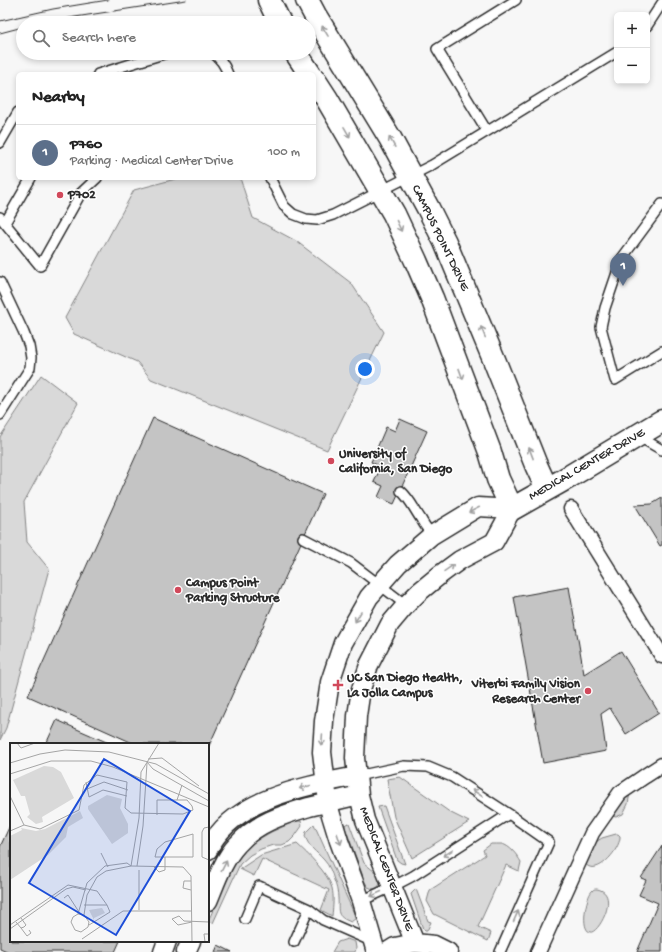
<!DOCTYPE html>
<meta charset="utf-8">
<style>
:root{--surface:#fff;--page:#f2f2f2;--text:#222;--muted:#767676;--line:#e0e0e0;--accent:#db2777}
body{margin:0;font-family:"Gochi Hand",sans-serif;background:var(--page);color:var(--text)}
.controls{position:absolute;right:12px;top:12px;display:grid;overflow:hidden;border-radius:6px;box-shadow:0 2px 6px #0003}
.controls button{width:36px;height:36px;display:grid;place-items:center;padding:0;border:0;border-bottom:1px solid var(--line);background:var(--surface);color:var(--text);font:20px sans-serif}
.you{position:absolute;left:365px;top:369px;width:14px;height:14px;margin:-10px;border:3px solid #fff;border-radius:50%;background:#1a73e8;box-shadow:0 0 0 6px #1a73e833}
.badge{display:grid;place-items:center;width:26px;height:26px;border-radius:50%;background:var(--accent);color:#fff;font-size:13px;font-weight:700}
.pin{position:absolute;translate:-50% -33px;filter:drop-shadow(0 1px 2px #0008)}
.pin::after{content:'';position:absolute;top:21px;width:14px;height:12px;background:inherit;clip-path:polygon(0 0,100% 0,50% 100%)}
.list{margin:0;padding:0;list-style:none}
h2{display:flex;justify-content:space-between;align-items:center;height:52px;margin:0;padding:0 16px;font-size:17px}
h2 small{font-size:13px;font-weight:400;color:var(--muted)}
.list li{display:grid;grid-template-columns:26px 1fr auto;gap:12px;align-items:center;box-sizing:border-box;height:56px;padding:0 16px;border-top:1px solid var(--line)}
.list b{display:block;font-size:15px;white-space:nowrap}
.list p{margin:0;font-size:13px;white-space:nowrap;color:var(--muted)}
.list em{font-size:13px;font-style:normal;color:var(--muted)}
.icon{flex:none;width:22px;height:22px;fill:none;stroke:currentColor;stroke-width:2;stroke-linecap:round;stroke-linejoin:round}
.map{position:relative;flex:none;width:662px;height:952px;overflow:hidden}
.search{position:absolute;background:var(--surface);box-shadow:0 2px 6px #0003;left:16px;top:16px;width:300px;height:44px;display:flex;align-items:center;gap:10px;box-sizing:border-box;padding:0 14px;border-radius:22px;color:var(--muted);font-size:15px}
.panel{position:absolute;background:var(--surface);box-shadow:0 2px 6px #0003;left:16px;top:72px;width:300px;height:108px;border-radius:6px}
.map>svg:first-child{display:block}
.green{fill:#d9d9d9;stroke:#828282}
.building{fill:#c4c4c4;stroke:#2b2b2b}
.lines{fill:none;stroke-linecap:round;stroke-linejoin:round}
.service-casing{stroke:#2b2b2b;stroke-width:12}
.pedestrian-casing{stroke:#2b2b2b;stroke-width:17}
.minor-casing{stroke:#2b2b2b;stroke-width:21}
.tertiary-casing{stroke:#2b2b2b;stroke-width:25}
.service{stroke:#fff;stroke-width:9}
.pedestrian{stroke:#fff;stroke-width:14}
.minor{stroke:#fff;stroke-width:18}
.tertiary{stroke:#fff;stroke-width:22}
.tram{stroke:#2b2b2b;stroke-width:1}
.oneway{stroke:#a0a0a0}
.poi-dot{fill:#d1495b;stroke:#fff;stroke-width:1.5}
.labels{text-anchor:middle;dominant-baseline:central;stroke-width:3;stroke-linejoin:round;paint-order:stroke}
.poi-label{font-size:13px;font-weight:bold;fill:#2b2b2b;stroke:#fff;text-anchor:start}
.street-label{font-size:13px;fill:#2b2b2b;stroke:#fff}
.inset-road{fill:none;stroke:#a5a5a5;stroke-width:1}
.view{fill:#1d4ed8;fill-opacity:0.15;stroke:#1d4ed8;stroke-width:2}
.inset-edge{fill:none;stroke:#2b2b2b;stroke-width:2}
</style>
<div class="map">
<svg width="662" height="952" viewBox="0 0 662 952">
<rect width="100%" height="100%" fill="#f7f7f7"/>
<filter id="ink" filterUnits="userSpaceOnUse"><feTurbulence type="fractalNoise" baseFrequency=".025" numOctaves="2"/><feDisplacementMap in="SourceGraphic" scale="8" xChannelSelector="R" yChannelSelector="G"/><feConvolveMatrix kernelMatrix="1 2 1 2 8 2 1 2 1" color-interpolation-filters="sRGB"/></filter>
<g filter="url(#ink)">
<path class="green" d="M179,178H240L253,218L296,241L351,283L384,332L327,450L151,379L137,362L74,334L65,318L134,190Z
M41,375L78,403L24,502L27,542L49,569L6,728L0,740V437Z
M400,777L451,813L469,822L412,858L394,817L387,779Z
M631,787L628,804L623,814L616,817L612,816Z
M384,806L405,864L401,863L397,860L378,807Z
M296,821H301L302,826L295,836L289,842L282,845H273L261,849L250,855L240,864L213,923L208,921L234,865L240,855L254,842L271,832Z
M349,823L364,863L380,876L381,883L377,888L373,889L368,887L365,882L345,827V825L346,824Z
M314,824L356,918L351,922C335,916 339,912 338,898C338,892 336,885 334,880C332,873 329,865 324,860C315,850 310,849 305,836L306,832Z
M616,834H618L620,836C621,849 595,880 584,862L591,845L602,838Z
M297,844C308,854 328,873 332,888C334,897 333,906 332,916L321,910L329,890L262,859L254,876L240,869L261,855Z
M491,844C495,844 498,844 502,844C510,846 517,855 521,862L519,871L506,865L478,927L491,933L488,941L434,914L427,901L430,890L485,855L483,850Z
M416,889L428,921L431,922L427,931H425L423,929L412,897L411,894Z
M597,889C621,893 598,935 590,932C580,929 586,897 592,891C594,889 594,889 597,889Z
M347,939L355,942L356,948L355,952H332L338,942Z"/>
<path class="building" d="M153,418L323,494L208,748V744H135L28,696Z
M400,419L427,431L394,504L378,497L383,486L374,482L381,467L371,462L386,427L395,431Z
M662,498V545L660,546L635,505L652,504Z
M569,587L584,674L621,651L659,713L626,734L610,708L601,714L606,751L543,763L514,597Z
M57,720L79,730L111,744H46Z
M11,823V941H120L115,952H9L0,948V847Z
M662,846V952H637L658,903L639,895L646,880L641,878Z
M218,945L232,952H215Z"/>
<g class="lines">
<defs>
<path id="service" d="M647,26L662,3
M213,53C220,58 225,66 228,74
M98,74L167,53
M487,131L437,49L516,0
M0,143L18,112
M270,178L284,206L293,214L306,219L317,220L333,215L432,165L617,52
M662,204L622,258L605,308L601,327L615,380L662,351
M0,217L40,266L81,193L97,178
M5,223L31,178
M0,282L24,333L29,346L31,358L30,368L0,415
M638,436L662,450
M401,491C410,499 414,509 421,519C424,525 428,530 432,535
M303,538L351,563L406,605
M357,776L404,766L428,767L452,777L509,814
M361,901L392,887L413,876L509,814L549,842L500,952
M245,919L259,886L309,909L323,920L373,942
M294,942L309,909"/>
<path id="pedestrian" d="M571,509L662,656
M538,952L592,833L620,793L645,776L662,765"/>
<path id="minor" d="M208,850C233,798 306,786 357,776
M208,901C216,882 223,860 237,845C256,823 282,815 309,807C326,803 342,799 359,795
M163,952L167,941
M186,952L191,941
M376,952L361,901L339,841L331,815L328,802L322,752L324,721L330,682L343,643L369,597L398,564L432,535L478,507L512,509L494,542L460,560L441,574L419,592L406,605L390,624L369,665L361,689L357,716L355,758L357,776L359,795L365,820L415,943
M387,952L395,947L415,943L434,945L448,952"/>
<path id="tertiary" d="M269,0L280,23
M307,0L315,15L390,138L428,208L445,242L495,362L536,465L547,489
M296,53L310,74
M314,79L327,99L394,214L416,261L432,298L490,452L498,479L512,509L567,478L662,421"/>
</defs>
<use href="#service" class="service-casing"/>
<use href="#pedestrian" class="pedestrian-casing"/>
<use href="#minor" class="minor-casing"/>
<use href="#tertiary" class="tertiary-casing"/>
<use href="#service" class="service"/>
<use href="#pedestrian" class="pedestrian"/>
<use href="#minor" class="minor"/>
<use href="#tertiary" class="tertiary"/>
<path class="tram" d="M0,21L53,9L108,0
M43,23L75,17L186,0
M0,33L23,27"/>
</g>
<defs><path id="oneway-shaft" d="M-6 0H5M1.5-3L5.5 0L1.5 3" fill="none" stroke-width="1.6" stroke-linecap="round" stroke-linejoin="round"/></defs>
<g class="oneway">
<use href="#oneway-shaft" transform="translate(325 31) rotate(-121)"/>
<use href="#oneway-shaft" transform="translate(347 132) rotate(60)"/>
<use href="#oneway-shaft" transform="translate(392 142) rotate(-119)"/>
<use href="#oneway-shaft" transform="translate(399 226) rotate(65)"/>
<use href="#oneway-shaft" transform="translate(483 332) rotate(-112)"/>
<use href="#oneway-shaft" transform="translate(461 374) rotate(70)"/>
<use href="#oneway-shaft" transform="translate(531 453) rotate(-111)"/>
<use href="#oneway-shaft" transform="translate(474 510) rotate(153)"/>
<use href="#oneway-shaft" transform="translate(449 568) rotate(-35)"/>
<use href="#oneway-shaft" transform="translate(358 617) rotate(121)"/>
<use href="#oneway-shaft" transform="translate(322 740) rotate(94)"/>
<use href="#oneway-shaft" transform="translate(305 787) rotate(165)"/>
<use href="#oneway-shaft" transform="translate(477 793) rotate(-147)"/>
<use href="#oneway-shaft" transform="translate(339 839) rotate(71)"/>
<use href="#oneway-shaft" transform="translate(448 853) rotate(148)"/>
<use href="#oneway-shaft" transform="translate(224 866) rotate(-63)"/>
<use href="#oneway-shaft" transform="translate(376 894) rotate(155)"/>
<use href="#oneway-shaft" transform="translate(516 916) rotate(-66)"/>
</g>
</g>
<g class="poi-dot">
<circle cx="60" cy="195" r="4"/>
<circle cx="331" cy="461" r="4"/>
<circle cx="178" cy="590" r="4"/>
<path d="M336 679h4v4h4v4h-4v4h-4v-4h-4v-4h4z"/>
<circle cx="588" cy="691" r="4"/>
</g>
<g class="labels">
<g class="poi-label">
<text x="68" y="195">P702</text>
<text x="339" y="454">University of<tspan x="339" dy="15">California, San Diego</tspan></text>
<text x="186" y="583">Campus Point<tspan x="186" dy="15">Parking Structure</tspan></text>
<text x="347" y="678">UC San Diego Health,<tspan x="347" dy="15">La Jolla Campus</tspan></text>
<text x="580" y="684" text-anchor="end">Viterbi Family Vision<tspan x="580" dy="15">Research Center</tspan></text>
</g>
<g class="street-label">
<text transform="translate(440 238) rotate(64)">CAMPUS POINT DRIVE</text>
<text transform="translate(587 465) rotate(-30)">MEDICAL CENTER DRIVE</text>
<text transform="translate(386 869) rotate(69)">MEDICAL CENTER DRIVE</text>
</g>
</g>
<g transform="translate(10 743)">
<rect width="199" height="199" fill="#f7f7f7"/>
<path d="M34,23L43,24L51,29L64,55L32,74L33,79L26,81L17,74L20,71L15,53H11L3,37ZM97,52L112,56L110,65L118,81V90L102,101L78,66V63ZM70,68L73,75L58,84L56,94L38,112L0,137V93L12,87L11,85L26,88L35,86ZM92,165L95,170L84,175V177L79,167Z" fill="#d9d9d9"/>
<path class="inset-road" d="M7,0L11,5L25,0M138,16L152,15L189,43M137,19L143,26L199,58M0,20L30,11L55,7L99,9L146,21L199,51M0,31L41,18H81L103,24L199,64M76,39L79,54L93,47L117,53M77,46L94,39L118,47M0,53L14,82L30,86L69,67L74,42L87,32L117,39L115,65L121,70L173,71L183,67L182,63L177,57H167L172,42M147,72V57H167M199,84L194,85L192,89V114L199,117M0,88L14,82M91,110L98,124M121,123L129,75L131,29L149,0M127,123L133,83L137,20M143,123L149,129L155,127V114H145L147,106L155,99L183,91V114H155M129,127V167M181,138H174L173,145L181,147M54,155L58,152L69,169M74,162H97L100,169L79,182M68,171L77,140L95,123L117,120L121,123L173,124L181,133L182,199M74,172L68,171L63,174L61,179L65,187L71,189L78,184L79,179L74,172L77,152L87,134L96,128L121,123M6,179L11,185L14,184L16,182L11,175M182,179L168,182L162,176L169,173L174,178L199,179M0,182L58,142L87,148L97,162M11,185L17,193L21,190L19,187M0,186L56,146L63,144L76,147M72,196L113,168H181M195,199L194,191H199"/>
<path class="view" d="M94,16L180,68L106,192L19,140Z"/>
<rect width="199" height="199" class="inset-edge"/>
</g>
</svg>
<div class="controls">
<button>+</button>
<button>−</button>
</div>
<div class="you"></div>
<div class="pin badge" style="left:623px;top:286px;background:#5c6f8a">1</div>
<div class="search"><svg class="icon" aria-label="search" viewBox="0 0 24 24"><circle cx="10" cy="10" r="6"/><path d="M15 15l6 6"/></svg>Search here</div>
<section class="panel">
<h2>Nearby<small></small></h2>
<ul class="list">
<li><span class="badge" style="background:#5c6f8a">1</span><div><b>P760</b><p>Parking · Medical Center Drive</p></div><em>100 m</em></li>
</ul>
</section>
</div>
